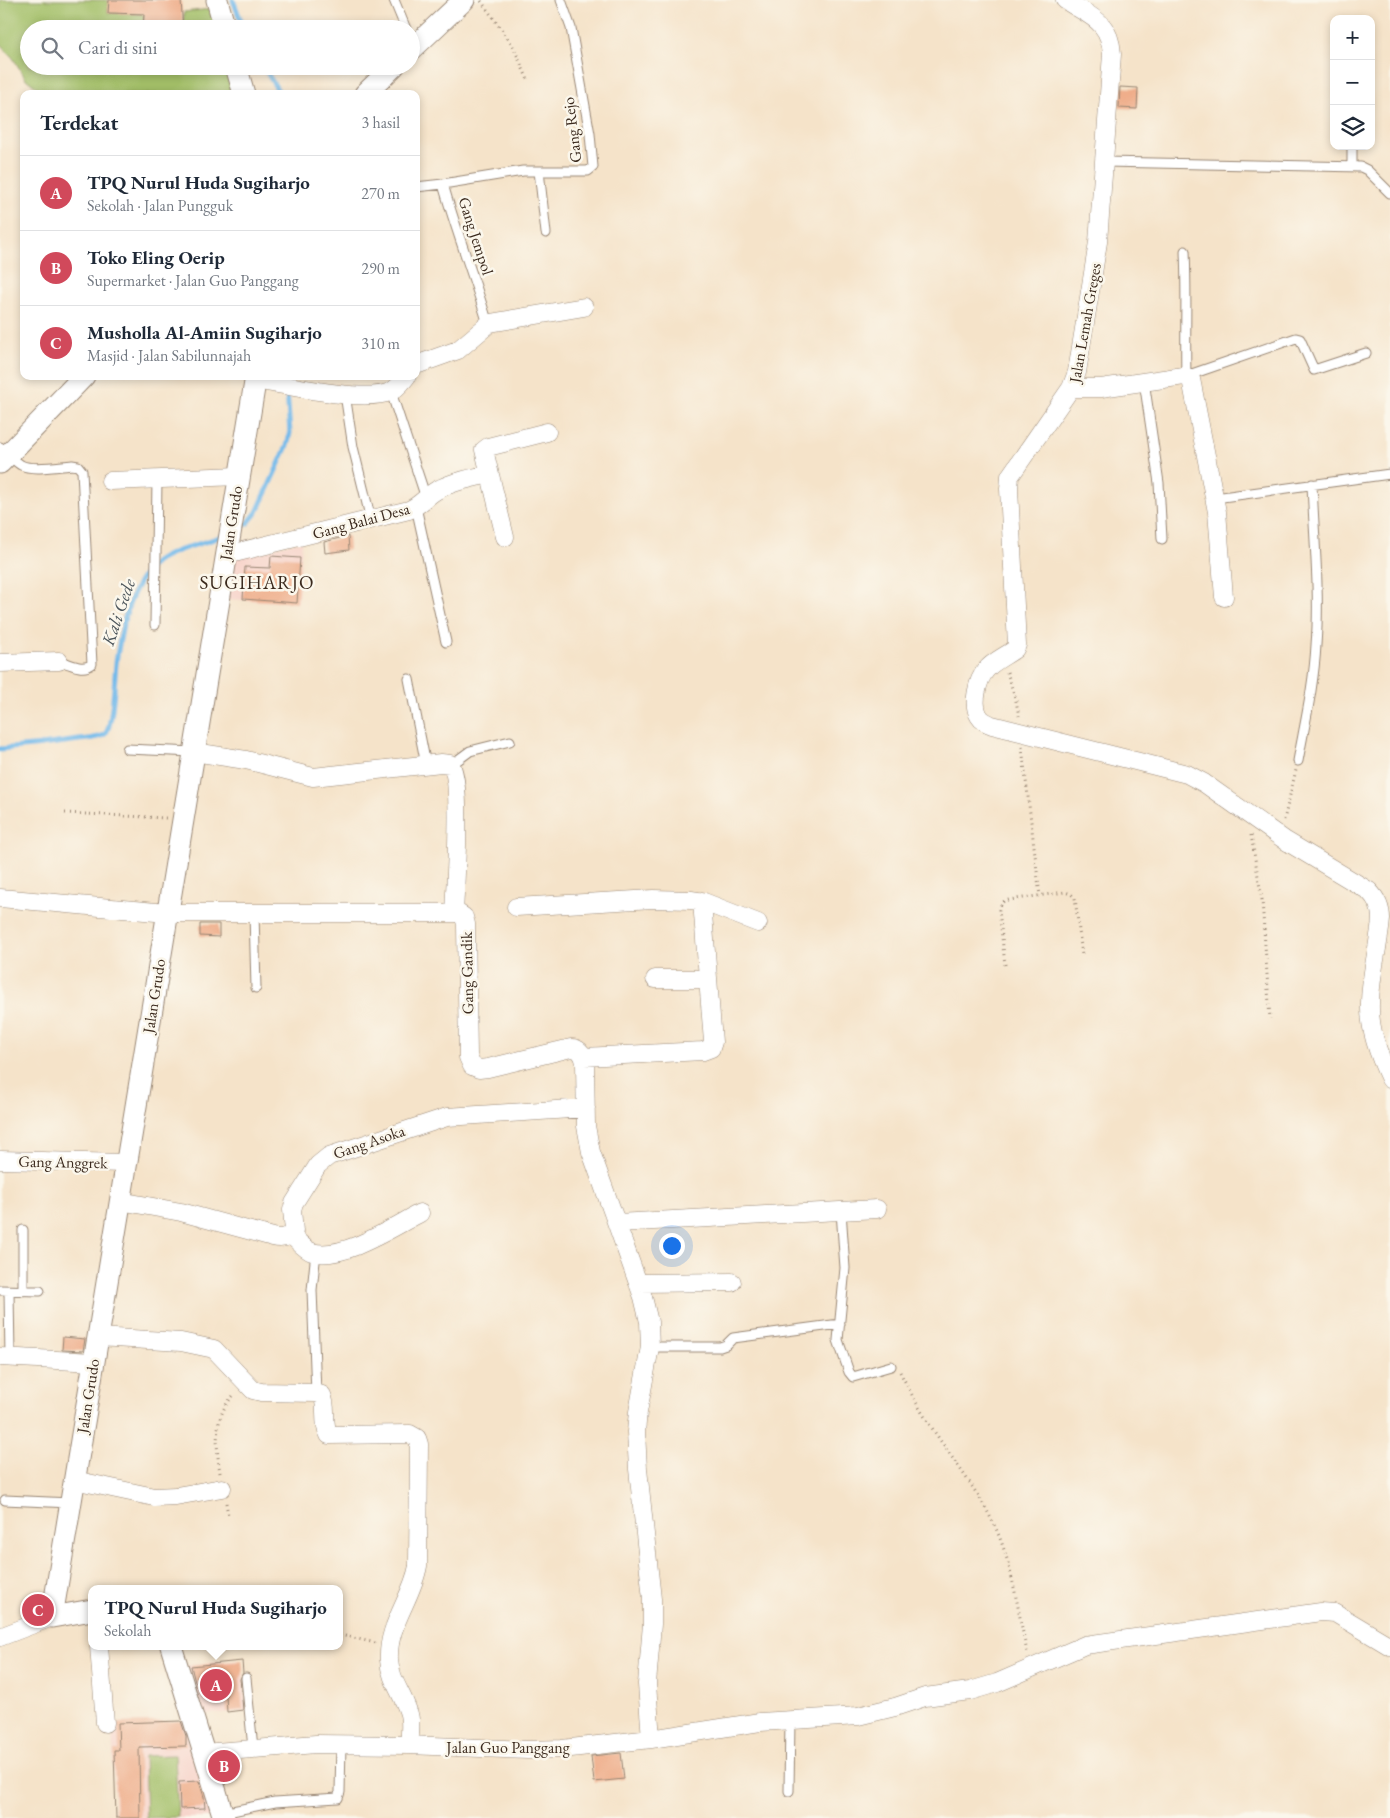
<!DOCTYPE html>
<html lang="id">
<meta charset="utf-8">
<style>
:root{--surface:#fff;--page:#f6f6f7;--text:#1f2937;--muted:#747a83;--line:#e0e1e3;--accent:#d1495b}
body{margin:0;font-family:"EB Garamond",serif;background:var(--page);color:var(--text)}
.controls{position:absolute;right:15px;top:15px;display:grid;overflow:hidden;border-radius:10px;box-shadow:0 2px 8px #0003}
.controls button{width:45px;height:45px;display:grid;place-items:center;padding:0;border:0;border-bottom:1px solid var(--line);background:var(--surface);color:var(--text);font:25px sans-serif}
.you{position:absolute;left:671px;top:1245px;width:18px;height:18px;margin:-12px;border:4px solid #fff;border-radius:50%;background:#1a73e8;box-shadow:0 0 0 8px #1a73e833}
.badge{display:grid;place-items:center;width:32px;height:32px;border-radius:50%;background:var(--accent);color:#fff;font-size:16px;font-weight:700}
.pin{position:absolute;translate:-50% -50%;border:2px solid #fff;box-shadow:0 1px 5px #0006}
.popup{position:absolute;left:88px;top:1585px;width:255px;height:65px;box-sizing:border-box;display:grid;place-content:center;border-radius:10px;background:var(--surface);filter:drop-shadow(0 1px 4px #0005);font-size:16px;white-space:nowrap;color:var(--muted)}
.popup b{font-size:19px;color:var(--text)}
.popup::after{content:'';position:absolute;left:50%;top:100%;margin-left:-10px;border:10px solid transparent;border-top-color:var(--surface)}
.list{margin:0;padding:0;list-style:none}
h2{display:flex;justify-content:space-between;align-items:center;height:65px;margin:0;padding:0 20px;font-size:21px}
h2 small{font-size:16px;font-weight:400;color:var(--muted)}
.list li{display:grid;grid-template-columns:32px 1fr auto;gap:15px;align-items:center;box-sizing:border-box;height:75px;padding:0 20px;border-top:1px solid var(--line)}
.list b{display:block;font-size:19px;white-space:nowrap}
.list p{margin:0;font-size:16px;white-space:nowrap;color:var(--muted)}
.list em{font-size:16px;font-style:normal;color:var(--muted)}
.icon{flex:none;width:28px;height:28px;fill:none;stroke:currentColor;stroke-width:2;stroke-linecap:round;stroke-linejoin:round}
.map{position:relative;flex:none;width:1390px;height:1818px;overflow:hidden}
.search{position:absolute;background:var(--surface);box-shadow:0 2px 8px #0003;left:20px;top:20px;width:400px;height:55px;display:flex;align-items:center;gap:12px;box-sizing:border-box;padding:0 18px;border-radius:28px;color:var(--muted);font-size:19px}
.panel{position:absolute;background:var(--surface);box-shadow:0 2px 8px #0003;left:20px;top:90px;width:400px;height:290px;border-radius:10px}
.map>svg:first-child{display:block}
.built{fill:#f7d1c8}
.green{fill:#a3bf67;stroke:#6f7442}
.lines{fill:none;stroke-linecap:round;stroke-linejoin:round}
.stream{stroke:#72b9ea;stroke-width:5}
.building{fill:#eea984}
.service-casing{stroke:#988674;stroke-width:11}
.minor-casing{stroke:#988674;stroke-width:19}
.tertiary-casing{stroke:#988674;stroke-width:23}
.path{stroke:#988674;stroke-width:3;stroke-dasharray:1 4;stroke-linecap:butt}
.service{stroke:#fff;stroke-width:9}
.minor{stroke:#fff;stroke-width:18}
.tertiary{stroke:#fff;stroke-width:21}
.labels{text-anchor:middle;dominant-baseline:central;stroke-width:5;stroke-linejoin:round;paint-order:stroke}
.street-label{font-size:16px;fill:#3b2a1e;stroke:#fbf7ec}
.water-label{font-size:18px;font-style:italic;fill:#4c555b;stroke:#fbf7ec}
.quarter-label{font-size:19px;letter-spacing:1px;fill:#3b2a1e;stroke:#fbf7ec}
</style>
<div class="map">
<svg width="1390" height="1818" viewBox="0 0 1390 1818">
<rect width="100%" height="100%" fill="#fbf7ec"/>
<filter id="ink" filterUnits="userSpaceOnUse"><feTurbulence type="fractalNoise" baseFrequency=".02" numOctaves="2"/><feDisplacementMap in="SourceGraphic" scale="10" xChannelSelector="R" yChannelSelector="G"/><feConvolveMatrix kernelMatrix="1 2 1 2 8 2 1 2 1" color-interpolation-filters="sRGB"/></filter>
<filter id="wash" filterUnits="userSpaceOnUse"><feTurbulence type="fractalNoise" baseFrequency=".0096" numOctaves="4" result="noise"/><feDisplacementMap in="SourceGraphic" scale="20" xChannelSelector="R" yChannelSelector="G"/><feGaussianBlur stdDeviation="1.12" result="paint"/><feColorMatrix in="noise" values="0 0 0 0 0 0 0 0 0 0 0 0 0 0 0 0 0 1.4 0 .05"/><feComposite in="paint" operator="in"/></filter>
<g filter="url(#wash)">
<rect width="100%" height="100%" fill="#f5e3c9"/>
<path class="built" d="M302,541L298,603L225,599L230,559Z
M242,1660L247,1711L196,1715L182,1666Z
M186,1721L217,1818H115L112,1723Z"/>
<path class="green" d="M0,0H108V13L144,14L143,29H29V66H228L236,94H45L26,79L13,58L0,44Z
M211,9L217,29H183L184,12Z
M175,1755L178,1817L146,1818L144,1756Z"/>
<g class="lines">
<path class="stream" d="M233,0L244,29
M263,66L280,94
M237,529L248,523L257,512L287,446L290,433L286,376
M0,749C27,747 53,744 79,740C87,739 98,739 105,734C114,727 114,671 117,656C122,625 130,585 155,563C170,550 206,543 225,535"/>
</g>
<g id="blocks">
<path class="building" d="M109,0H181L183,29H143L144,14L108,13Z
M1120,87L1138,88L1137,109L1119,108Z
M348,536L349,550L325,553L324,542Z
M271,556L300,558L297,603L243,599L245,567L270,568Z
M200,924H219V937L200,936Z
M63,1337L85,1339L83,1351L62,1350Z
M242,1661L243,1673L240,1679L243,1710L227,1712L225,1679L195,1682L191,1666Z
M181,1721L186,1736V1746L139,1747L140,1818H116L114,1750H119L118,1723Z
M621,1753L624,1779L594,1782L591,1756Z
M236,1761L239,1772L224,1776L220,1762Z
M199,1781L204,1797L205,1808L180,1809L179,1782Z"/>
</g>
</g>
<g filter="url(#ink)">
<use href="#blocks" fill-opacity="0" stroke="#988674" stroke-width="1"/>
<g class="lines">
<defs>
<path id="service" d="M394,0L406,29
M1352,146V166
M1105,162L1361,167L1367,170L1390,193
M539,171L546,233
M443,184L523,171H588L593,167L590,134L571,28L561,0
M416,187L443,184C456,231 474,277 488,324
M1185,251C1187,293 1185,334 1186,376L1296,338L1300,339L1314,370L1366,353
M1144,381L1159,483L1162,539
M391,392L426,498
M345,394L353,447L371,520
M0,447C7,452 13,460 21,465C32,471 59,466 72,465L78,466L82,471L92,664C82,672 70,663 59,661
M1215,498L1390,474
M416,507L446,642
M155,625L157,479
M409,679L426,765
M127,749L194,752
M1298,761C1305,723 1314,684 1316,645C1320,592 1314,537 1312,484
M451,765L470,751L510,741
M254,913L256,988
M841,1211L845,1268L838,1340L849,1372L853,1377L891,1366
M0,1290L40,1291
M9,1291L10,1358
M23,1291V1230
M650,1347H720L726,1345L733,1338L840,1324
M316,1393L312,1290L316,1252
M5,1500L71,1503
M246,1678L253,1748
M789,1791L790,1720
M223,1813L275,1802L338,1798L340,1792L341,1744"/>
<path id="minor" d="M1065,0C1091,17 1110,21 1112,54L1098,242L1077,372L1071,388H1101L1184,376L1191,379L1217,512L1224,597
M416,365L458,350L490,323L584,307
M256,380C287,385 363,403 390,392C397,389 402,382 407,376
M1071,388L1010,476L1009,489L1017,645L1015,649C1006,656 993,661 986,670C977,680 972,705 979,716C982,721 987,723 992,725L1187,774L1204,783L1286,841L1369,891C1377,899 1381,907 1381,919C1379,947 1370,975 1370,1004C1369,1029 1379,1056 1390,1079
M110,481L239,476
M505,537L484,450L488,447L547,432
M226,555L409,510C421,505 428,494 439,489C453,481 473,478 489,474
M0,663L59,661
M194,752L246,760L313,777L441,763L450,764C463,777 455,889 454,913
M0,898L167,913H458L464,917L466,924L468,1057L472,1066L479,1069L488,1068L571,1048C580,1048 583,1054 585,1062L586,1126L591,1152L643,1297L649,1322L650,1347L638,1412L636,1432L638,1469L652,1599V1624L647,1684L651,1739
M516,907L653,899L691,900L704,902L758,923
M655,979H708
M584,1057L703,1051L711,1048L713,1042L702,901
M0,1160L126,1163
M120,1201L181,1212L273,1237C281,1239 289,1238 294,1231L292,1210L294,1203L318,1165L329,1156L447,1117L586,1108
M617,1223L877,1209
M291,1235C297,1240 304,1249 312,1252C342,1261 393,1227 420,1213
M638,1283L732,1282
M98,1337L181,1342L214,1349L253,1390L261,1392L316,1393L322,1395C328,1407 322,1423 329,1435L410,1434L417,1438L419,1444L418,1566C412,1599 387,1625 389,1660C390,1679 402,1693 408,1711C412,1721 410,1734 409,1745
M0,1357L94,1362
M74,1480L154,1497L176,1496L222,1488
M0,1637L52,1617
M99,1646L105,1723
M203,1753L316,1744L409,1745L528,1750L562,1749L651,1739L760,1722L858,1716L895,1707L925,1697L970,1691L997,1683L1085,1645L1321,1612L1335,1613L1390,1646"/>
<path id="tertiary" d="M217,0L225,29
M411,50L464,0
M236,66L244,94
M365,94L394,66
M0,463L84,376
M92,1610L52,1617L256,376
M171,1646L224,1818"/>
</defs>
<use href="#service" class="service-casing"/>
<use href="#minor" class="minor-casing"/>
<use href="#tertiary" class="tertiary-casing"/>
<path class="path" d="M481,1L512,44L528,80
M1007,672L1016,701L1019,716
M1022,747L1040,896
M65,813L167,818
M1284,820L1296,770
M1251,835L1262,900L1270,1019
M1005,965L999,910L1002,902L1009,900L1065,892L1071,894L1075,898L1082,955
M900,1372C910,1391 920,1411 932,1428C954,1462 981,1494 997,1531C1013,1568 1018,1612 1027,1652
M220,1473C216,1445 213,1415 235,1394
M226,1503L228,1515
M340,1635L376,1643"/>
<use href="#service" class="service"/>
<use href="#minor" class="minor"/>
<use href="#tertiary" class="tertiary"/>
</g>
</g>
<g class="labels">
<g class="street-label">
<text transform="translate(572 130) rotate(-97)">Gang Rejo</text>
<text transform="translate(476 236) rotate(72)">Gang Jempol</text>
<text transform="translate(1085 323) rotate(-80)">Jalan Lemah Greges</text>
<text transform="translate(361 521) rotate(-15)">Gang Balai Desa</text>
<text transform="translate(231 523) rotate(-81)">Jalan Grudo</text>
<text transform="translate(467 973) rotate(-91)">Gang Gandik</text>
<text transform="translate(154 996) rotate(-81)">Jalan Grudo</text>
<text transform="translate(369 1142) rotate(-19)">Gang Asoka</text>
<text transform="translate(63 1162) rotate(1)">Gang Anggrek</text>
<text transform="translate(88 1396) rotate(-81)">Jalan Grudo</text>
<text x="508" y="1747">Jalan Guo Panggang</text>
</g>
<g class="water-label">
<text transform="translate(118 612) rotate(-71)">Kali Gede</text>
</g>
<g class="quarter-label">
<text x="257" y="582">SUGIHARJO</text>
</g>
</g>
</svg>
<div class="controls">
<button>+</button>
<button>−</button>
<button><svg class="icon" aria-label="layers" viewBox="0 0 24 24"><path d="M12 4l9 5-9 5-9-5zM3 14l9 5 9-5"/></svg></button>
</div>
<div class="you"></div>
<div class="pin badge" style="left:216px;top:1685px">A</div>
<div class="popup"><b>TPQ Nurul Huda Sugiharjo</b>Sekolah</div>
<div class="pin badge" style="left:224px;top:1766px">B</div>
<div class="pin badge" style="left:38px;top:1610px">C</div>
<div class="search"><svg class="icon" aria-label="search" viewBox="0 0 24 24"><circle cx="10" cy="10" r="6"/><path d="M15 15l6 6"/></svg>Cari di sini</div>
<section class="panel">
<h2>Terdekat<small>3 hasil</small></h2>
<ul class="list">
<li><span class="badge">A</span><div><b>TPQ Nurul Huda Sugiharjo</b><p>Sekolah · Jalan Pungguk</p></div><em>270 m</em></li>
<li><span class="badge">B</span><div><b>Toko Eling Oerip</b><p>Supermarket · Jalan Guo Panggang</p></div><em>290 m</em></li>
<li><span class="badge">C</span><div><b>Musholla Al-Amiin Sugiharjo</b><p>Masjid · Jalan Sabilunnajah</p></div><em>310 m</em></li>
</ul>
</section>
</div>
